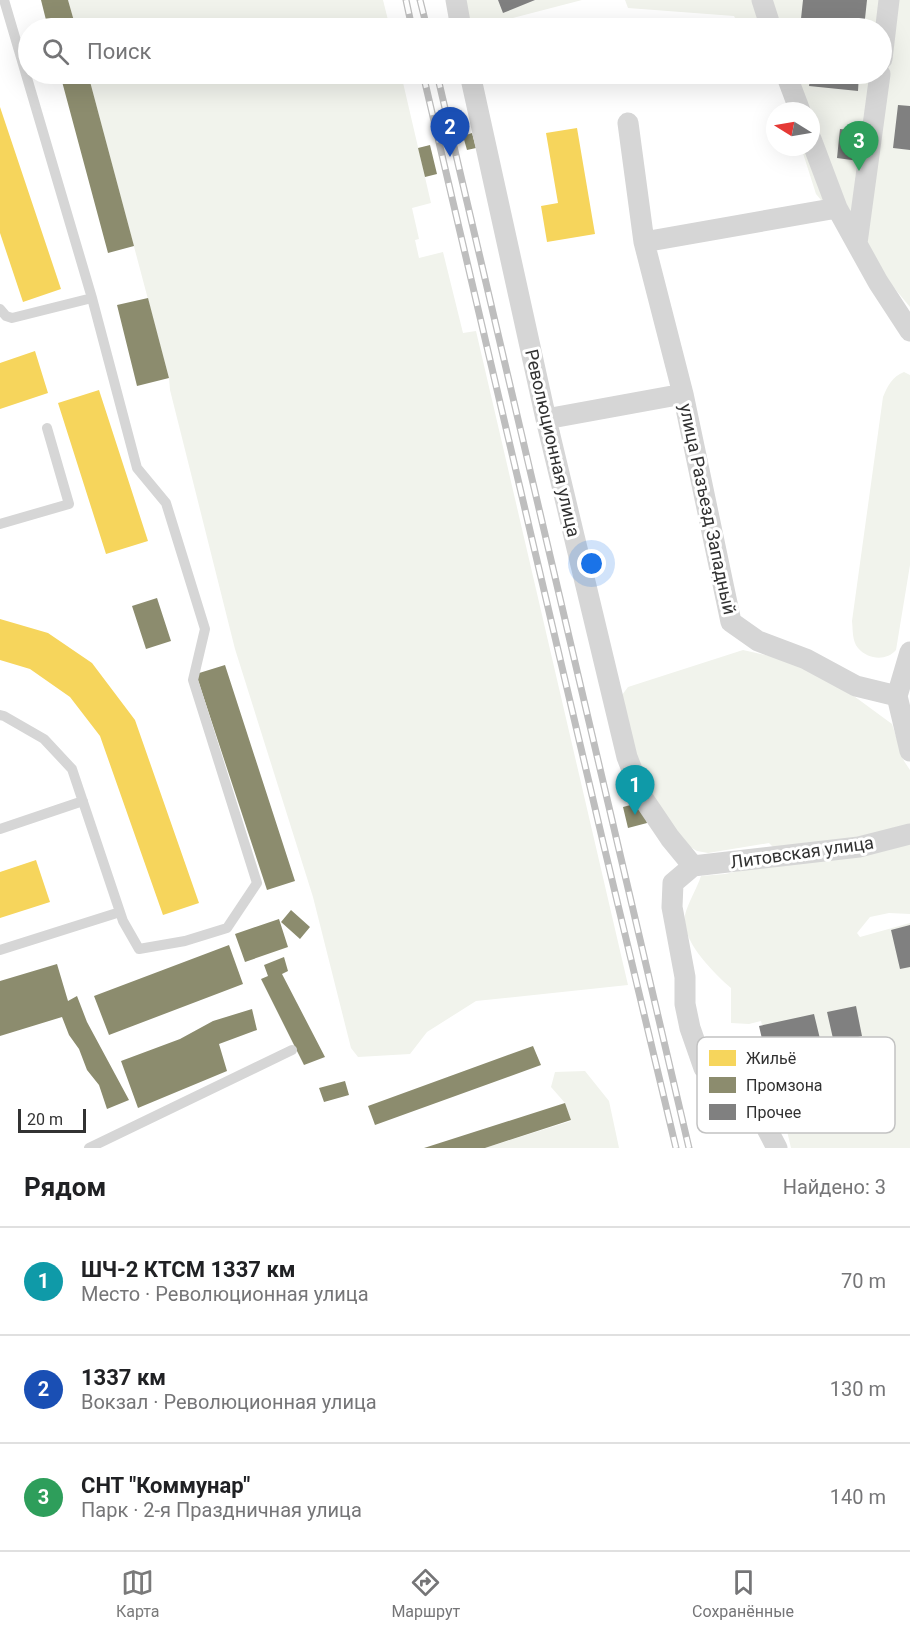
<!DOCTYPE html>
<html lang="ru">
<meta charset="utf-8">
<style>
:root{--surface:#fff;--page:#f2f2f2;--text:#202124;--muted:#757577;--line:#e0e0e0;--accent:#7a7a7a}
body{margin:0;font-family:Roboto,sans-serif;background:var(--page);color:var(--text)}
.compass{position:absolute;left:766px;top:102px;width:54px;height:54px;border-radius:50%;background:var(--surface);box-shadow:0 6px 24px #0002;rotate:281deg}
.scale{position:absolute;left:18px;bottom:15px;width:68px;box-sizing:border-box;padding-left:6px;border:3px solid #323232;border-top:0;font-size:16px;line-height:21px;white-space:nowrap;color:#323232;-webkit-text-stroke:4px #fff;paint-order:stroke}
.you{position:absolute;left:592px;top:564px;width:21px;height:21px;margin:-15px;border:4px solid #fff;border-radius:50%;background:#1a73e8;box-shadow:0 0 0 9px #1a73e833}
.badge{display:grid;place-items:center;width:39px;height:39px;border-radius:50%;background:var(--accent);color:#fff;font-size:20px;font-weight:700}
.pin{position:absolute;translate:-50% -50px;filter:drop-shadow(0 2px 3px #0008)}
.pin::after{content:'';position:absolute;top:32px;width:21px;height:18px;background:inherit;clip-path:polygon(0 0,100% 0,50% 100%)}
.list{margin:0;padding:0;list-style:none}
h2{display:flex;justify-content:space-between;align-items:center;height:78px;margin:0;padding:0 24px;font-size:26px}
h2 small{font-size:20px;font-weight:400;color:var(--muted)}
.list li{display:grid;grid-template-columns:39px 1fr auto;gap:18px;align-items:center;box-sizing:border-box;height:108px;padding:0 24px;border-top:2px solid var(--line)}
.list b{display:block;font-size:22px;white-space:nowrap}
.list p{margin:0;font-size:20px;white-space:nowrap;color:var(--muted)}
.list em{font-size:20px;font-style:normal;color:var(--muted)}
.icon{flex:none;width:33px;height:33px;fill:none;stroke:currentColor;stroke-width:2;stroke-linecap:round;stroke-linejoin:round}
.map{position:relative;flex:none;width:910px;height:1148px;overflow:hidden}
.search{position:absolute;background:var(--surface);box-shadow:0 6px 24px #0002;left:18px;right:18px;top:18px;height:66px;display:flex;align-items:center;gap:15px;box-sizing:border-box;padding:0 21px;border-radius:33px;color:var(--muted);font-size:22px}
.sheet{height:402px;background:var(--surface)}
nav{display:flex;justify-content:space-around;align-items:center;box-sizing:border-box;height:84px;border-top:2px solid var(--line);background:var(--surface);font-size:16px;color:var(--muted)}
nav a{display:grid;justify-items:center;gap:3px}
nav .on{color:var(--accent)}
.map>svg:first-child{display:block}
.green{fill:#f1f3ec}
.homes{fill:#f6d55c}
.industry{fill:#8c8c6e}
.building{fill:#808080}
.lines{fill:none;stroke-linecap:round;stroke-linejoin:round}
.service{stroke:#d6d6d6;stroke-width:10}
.minor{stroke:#d6d6d6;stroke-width:21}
.rail-casing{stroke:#bebebe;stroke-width:7}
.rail{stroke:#fff;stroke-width:4.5;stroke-dasharray:14;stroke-linecap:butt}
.labels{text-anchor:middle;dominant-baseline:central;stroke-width:6;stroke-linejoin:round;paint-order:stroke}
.street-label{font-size:18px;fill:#323232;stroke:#fff}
.key{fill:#fff;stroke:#c2c2c2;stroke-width:1.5}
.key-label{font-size:16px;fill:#323232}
</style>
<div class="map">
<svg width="910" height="1148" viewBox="0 0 910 1148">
<rect width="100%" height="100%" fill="#fff"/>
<path class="green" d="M68,0H383L390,28H76Z
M464,0H582L474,28H468Z
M625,0H910V307L816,194L801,147H811V111H790L778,74H882V28H740L734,16L628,8Z
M88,74H401L431,203L412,208L419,239L415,240L419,258L443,252L463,333L476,331L628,985L476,1001L427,1032L410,1054L358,1057L351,1048L313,897L235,649L170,390L169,378Z
M904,372L910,375V565L896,650C887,661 868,660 858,648C852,641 853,630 852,621L883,397C888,385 892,377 904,372Z
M743,650L792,661L828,677L892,724L904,761L910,770V914L889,913L870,917L857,933L860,937L910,923V1148H791L761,1021L749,1024L731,1023V988C714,973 680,940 685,915C688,903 697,888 701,876L725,874L777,863L782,856L769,843L708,853L697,851L685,844L643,798L619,699L628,687Z
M585,1071L609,1101L619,1148H485L571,1121L565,1103L551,1087L555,1072Z"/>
<path class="homes" d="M0,107L61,289L23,302L0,233Z
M577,128L595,234L547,242L541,206L558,203L546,133Z
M35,351L48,393L0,409V363Z
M99,390L148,541L106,554L58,403Z
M0,619L48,633L92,663L135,720L199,903L163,915L100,736L70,697L30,669L0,660Z
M36,860L50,902L0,918V872Z"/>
<path class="industry" d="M41,0H68L76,28H48Z
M60,74H88L134,246L108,253Z
M472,133L476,148L467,150L463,136Z
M430,145L437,174L425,177L418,148Z
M148,298L169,378L137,386L117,305Z
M157,598L171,641L146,649L132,606Z
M225,665L295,881L267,890L196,674Z
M642,802L647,823L628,828L623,807Z
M291,910L310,927L300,939L281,922Z
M279,919L288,947L245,962L235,934Z
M229,945L243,984L109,1035L94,996Z
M284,957L288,971L282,974L325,1057L304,1065L261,979L268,976L264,965Z
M57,964L68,1001L77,996L87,1022L129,1100L107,1109L99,1085L87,1070L79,1049L69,1035L62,1017L0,1036V981Z
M252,1009L257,1030L219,1044L227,1071L138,1108L121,1061L180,1039L213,1021Z
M533,1046L541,1065L375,1125L368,1106Z
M345,1081L349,1095L324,1102L319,1088Z
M565,1103L571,1120L485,1148H424Z"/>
<path class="building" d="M498,0H535L503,13Z
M803,0H867L864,28H800Z
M811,74H859L858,91L809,86Z
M898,105L910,106V150L893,148Z
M840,129L862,131L859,161L837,158Z
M910,925V967L900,969L891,930Z
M856,1006L862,1036L834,1043L827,1012Z
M814,1014L821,1043L766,1056L759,1026Z"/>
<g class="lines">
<path class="service" d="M0,309L6,316L12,318L92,298
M0,524L69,504L47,428
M0,715L4,716L44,739L72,769L123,921L139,949L185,941L227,928L257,883L193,680L205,629L166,503L137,468L92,298L4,0
M0,829L83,801
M0,950L120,912
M89,1148L292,1050"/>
<path class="minor" d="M456,0L461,28
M762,0L771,28
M882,59L889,0
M470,74L546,419L627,757L643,798L670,838L693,866
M786,74L800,111
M628,123L644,242L683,394L731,622L758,641L806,659L856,686L897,696
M811,139L837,208L878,282L910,331
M644,242L837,208
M857,243L880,74
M546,419L683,394
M910,652L897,696L910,751
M693,866L673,883L672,907L685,977V1004L690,1028L704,1068L744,1102L766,1127L777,1148
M693,866L859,847L910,834"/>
<defs>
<path id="rail" d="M406,0L412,28
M420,0L427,28
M423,74L603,842L676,1148
M437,74L689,1148"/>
</defs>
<use href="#rail" class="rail-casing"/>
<use href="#rail" class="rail"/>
</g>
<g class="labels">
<g class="street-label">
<text transform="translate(553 443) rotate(77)">Революционная улица</text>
<text transform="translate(708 509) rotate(78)">улица Разъезд Западный</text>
<text transform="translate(802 852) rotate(-8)">Литовская улица</text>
</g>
</g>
<rect x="697" y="1037" width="198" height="96" rx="9" class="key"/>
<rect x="709" y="1050" width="27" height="16" fill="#f6d55c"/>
<rect x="709" y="1077" width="27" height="16" fill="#8c8c6e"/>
<rect x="709" y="1104" width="27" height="16" fill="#808080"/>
<g class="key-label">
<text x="746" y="1064">Жильё</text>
<text x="746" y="1091">Промзона</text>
<text x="746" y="1118">Прочее</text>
</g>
</svg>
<svg class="compass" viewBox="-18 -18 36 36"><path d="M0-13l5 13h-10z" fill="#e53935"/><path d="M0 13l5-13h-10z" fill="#757577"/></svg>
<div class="scale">20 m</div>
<div class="you"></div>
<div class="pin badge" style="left:635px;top:815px;background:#0f9aa8">1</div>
<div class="pin badge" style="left:450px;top:157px;background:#1a4fb4">2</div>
<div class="pin badge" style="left:859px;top:171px;background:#2e9e5b">3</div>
<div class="search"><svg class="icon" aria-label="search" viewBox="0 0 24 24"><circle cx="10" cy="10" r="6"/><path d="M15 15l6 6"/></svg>Поиск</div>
</div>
<section class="sheet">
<h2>Рядом<small>Найдено: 3</small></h2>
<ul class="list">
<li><span class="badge" style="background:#0f9aa8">1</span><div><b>ШЧ-2 КТСМ 1337 км</b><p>Место · Революционная улица</p></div><em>70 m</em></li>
<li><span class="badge" style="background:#1a4fb4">2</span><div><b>1337 км</b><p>Вокзал · Революционная улица</p></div><em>130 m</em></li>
<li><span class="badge" style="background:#2e9e5b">3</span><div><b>СНТ &quot;Коммунар&quot;</b><p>Парк · 2-я Праздничная улица</p></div><em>140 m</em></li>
</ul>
</section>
<nav>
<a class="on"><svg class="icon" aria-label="map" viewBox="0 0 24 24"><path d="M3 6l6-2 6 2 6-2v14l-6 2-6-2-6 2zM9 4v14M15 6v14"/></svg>Карта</a>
<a><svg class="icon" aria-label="directions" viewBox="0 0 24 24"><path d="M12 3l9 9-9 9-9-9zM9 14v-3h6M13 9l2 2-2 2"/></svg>Маршрут</a>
<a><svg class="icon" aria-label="saved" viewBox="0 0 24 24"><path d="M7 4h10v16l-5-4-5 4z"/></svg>Сохранённые</a>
</nav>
